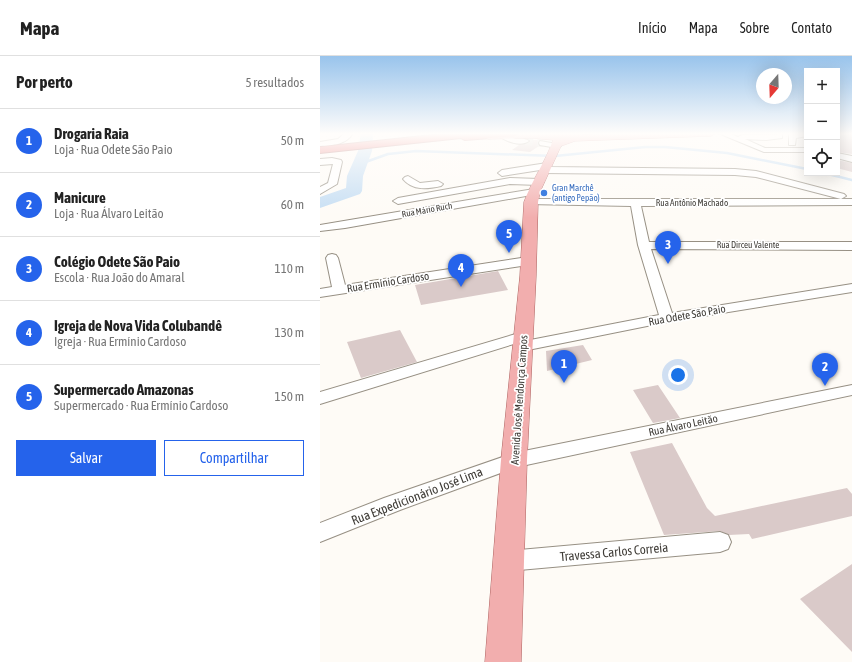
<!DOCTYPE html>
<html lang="pt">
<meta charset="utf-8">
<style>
:root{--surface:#fff;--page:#f6f6f6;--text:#222;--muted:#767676;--line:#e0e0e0;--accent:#2563eb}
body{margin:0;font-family:"Asap Condensed",sans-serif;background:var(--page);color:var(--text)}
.controls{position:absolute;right:12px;top:12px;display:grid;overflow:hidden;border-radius:0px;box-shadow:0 4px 16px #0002}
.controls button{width:36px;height:36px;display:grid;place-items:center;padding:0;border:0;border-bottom:1px solid var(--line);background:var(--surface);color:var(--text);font:20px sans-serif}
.compass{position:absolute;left:436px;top:12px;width:36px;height:36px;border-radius:50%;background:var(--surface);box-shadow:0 4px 16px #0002;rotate:199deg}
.you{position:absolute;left:358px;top:319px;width:14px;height:14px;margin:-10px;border:3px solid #fff;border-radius:50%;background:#1a73e8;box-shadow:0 0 0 6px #1a73e833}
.badge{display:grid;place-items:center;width:26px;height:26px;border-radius:50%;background:var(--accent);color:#fff;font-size:13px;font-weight:700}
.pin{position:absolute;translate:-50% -33px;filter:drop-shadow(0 1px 2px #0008)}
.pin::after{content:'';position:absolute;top:21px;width:14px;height:12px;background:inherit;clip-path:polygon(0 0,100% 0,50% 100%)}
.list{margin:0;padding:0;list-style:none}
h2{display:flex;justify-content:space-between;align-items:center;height:52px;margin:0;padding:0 16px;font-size:17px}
h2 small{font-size:13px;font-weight:400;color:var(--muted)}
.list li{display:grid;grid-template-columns:26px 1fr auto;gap:12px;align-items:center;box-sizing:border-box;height:64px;padding:0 16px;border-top:1px solid var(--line)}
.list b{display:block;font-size:15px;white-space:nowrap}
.list p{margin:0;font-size:13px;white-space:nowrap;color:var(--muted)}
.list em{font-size:13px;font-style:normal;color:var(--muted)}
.actions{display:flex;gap:8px;padding:12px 16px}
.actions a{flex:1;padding:9px 0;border:1px solid var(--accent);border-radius:0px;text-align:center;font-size:14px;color:var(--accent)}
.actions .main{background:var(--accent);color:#fff}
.icon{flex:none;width:22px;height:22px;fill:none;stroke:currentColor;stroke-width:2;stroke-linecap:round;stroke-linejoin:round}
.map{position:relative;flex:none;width:532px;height:606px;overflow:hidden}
header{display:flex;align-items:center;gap:24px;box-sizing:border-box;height:56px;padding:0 20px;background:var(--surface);border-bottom:1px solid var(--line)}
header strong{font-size:19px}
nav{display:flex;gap:22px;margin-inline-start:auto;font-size:14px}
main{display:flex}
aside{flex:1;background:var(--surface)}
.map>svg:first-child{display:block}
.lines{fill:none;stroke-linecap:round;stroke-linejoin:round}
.stream{stroke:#c4ddf3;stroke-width:2.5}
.river{fill:#c4ddf3;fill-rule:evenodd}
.building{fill:#dacac9}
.minor-tunnel{stroke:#d8d5d0;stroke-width:8;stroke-dasharray:8 4;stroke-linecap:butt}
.minor-casing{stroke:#979084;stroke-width:2}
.major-casing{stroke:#ae6361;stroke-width:1}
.highway-casing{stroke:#ae6361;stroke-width:2}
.minor{fill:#fff;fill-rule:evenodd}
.major{fill:#f2aeae;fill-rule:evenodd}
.highway{fill:#e97878;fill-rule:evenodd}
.shop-dot{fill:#3f7fe0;stroke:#fff;stroke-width:1.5}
.labels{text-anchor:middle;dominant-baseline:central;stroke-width:3.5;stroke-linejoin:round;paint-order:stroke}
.far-shop-label{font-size:9px;fill:#366cbe;stroke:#fff;text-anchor:start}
.far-street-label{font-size:9px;fill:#3f3c37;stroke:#fff}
.street-label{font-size:11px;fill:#3f3c37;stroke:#fff}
.near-street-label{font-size:13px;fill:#3f3c37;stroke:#fff}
</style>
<header>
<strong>Mapa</strong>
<nav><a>Início</a><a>Mapa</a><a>Sobre</a><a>Contato</a></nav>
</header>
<main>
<aside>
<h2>Por perto<small>5 resultados</small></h2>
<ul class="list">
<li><span class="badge">1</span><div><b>Drogaria Raia</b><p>Loja · Rua Odete São Paio</p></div><em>50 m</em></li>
<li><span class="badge">2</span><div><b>Manicure</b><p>Loja · Rua Álvaro Leitão</p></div><em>60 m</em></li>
<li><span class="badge">3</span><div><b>Colégio Odete São Paio</b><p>Escola · Rua João do Amaral</p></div><em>110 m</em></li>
<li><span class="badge">4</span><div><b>Igreja de Nova Vida Colubandê</b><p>Igreja · Rua Ermínio Cardoso</p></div><em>130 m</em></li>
<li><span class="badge">5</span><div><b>Supermercado Amazonas</b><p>Supermercado · Rua Ermínio Cardoso</p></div><em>150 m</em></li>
</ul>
<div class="actions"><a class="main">Salvar</a><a>Compartilhar</a></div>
</aside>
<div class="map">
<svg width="532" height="606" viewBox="0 0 532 606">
<rect width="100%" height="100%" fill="#fefbf6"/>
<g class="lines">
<path class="stream" d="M40,108L68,98L96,95L235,100L325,91H345L407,97L487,113
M504,117L532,124"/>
<path class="river" d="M41,77H53L52,95L43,120L42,135L40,138L0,152V141L26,132L27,120L38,95Z"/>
</g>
<path class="building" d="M532,78V98L517,96V80Z
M210,84H219L218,88L219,90L210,96L192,94L199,89L210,86Z
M517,104L532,107V116L517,112Z
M178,215L188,234L101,249L95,229Z
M80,274L97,306L41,322L27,286Z
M263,289L272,304L227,315L226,295Z
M338,329L360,362L333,367L313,334Z
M352,387L387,452L395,460L527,432L532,438V460L432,483L429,478L409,479L400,475L344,479L310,396Z
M532,508V596L480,543Z"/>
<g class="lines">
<path class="minor-tunnel" d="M205,85L223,87"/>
<defs>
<path id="minor" d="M25,77H33C26,89 13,89 0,90V86L18,83Z
M180,77C186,77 188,80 193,82C198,84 204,81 209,85C201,91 188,86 180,81Z
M398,77H408L418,81L422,79L462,78V82L446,84L425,83L445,92H487V96H444Z
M478,77H487V80L476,82L475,89H469V78Z
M220,85L237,88L241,90L237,92L220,89L219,87Z
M517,97L532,100V106L517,102Z
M12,102L21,104L22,106L17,128L0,138V131L8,127L13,108L0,109V103Z
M227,107L230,108V111L415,113L436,115L524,138L526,140L521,143L436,121L415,119L224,117L220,114L182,120L178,117L182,114Z
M88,120L100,127L118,125L123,128L121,130C108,133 93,135 83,123L85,121Z
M190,122L219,123L224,126L219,129L190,128L78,148L73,145L78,142Z
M214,133L217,134L219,136L217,138L25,172L0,175V169Z
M211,143H532V149L321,150L329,186H532V194L331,193L352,257L532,228V236L347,266L203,295L198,293L195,290L197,287L0,348V336L199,277L204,275L209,277L212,280L209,283L200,286L339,259L318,189L311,150L207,148L206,146Z
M12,198L16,199L18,202L25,229L208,201L212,202L214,205L212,208L208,209L0,241V233L12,231L6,202L8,199Z
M532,329V339L197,411L80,454L0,486V467L64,442L194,397Z
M400,476L408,479L411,486L408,493L400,496L188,515L180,512L176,505L180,498L188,495Z"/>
<path id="major" d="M172,77H259L258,79L301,77H396L391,80L255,85L241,90L220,136L218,146L216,220L207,404L201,606H165L181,404L200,220L204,146C212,124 226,105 233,84L212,82L168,83L163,80L165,78Z"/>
<path id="highway" d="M131,77H201L196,80L145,84L141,82L0,97V91Z"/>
</defs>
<use href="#minor" class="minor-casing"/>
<use href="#major" class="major-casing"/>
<use href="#highway" class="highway-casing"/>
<use href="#minor" class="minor"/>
<use href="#major" class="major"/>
<use href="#highway" class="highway"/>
</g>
<linearGradient id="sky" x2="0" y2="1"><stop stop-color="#99c4ec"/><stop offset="0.48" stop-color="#fffdfb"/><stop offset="1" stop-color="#fffdfb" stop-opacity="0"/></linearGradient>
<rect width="532" height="162" fill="url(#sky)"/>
<circle class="shop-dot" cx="224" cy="137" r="4"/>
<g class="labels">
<g class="far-shop-label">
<text x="232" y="132">Gran Marchê<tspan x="232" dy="10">(antigo Pepão)</tspan></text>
</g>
<g class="far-street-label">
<text x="372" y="147">Rua Antônio Machado</text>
<text transform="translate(107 154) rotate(-10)">Rua Mário Ruch</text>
<text x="428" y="189">Rua Dirceu Valente</text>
</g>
<g class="street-label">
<text transform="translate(68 226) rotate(-9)">Rua Ermínio Cardoso</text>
<text transform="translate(367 259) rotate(-10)">Rua Odete São Paio</text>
<text transform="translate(199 344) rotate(-86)">Avenida José Mendonça Campos</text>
<text transform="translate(363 369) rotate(-12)">Rua Álvaro Leitão</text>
</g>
<g class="near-street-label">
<text transform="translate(97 440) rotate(-21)">Rua Expedicionário José Lima</text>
<text transform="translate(294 496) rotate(-5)">Travessa Carlos Correia</text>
</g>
</g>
</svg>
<div class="controls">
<button>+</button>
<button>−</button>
<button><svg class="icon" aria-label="locate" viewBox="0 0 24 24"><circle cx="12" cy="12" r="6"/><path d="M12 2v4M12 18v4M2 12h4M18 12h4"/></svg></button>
</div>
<svg class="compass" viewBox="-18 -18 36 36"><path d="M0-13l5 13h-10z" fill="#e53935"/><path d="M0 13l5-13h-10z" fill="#767676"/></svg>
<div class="you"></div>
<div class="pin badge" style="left:244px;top:327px">1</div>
<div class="pin badge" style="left:505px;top:330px">2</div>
<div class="pin badge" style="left:348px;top:208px">3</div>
<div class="pin badge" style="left:141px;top:231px">4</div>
<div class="pin badge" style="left:189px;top:197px">5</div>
</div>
</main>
